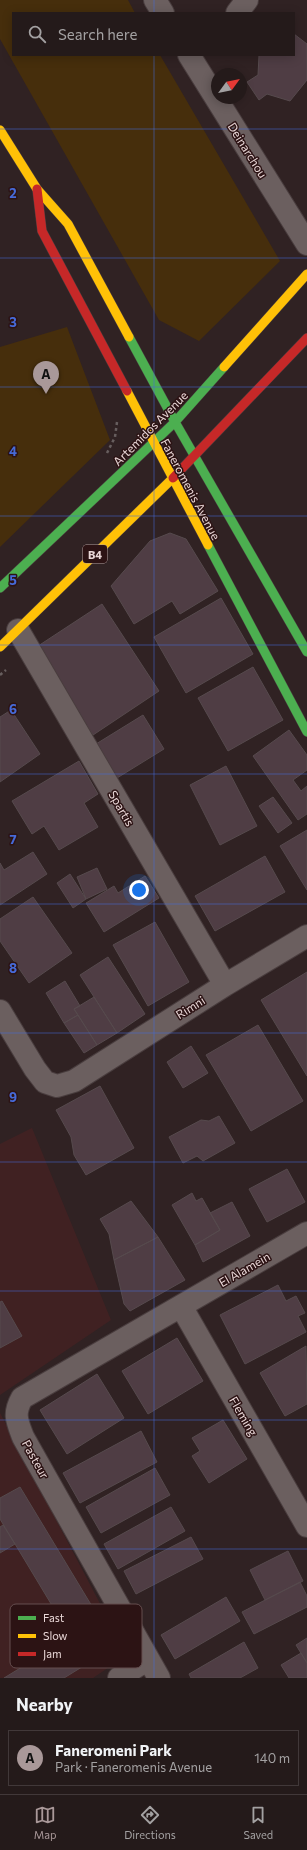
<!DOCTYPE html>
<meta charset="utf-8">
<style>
:root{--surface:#241a1a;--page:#2c2323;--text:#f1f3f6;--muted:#a3a1a2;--line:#413839;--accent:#a99899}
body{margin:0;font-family:Commissioner,sans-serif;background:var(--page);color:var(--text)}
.compass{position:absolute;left:211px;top:68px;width:36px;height:36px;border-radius:50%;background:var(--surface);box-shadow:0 2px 10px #0003;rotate:57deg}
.you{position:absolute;left:139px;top:890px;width:14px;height:14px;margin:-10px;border:3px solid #fff;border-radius:50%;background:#1a73e8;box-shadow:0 0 0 6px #1a73e833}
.badge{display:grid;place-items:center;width:26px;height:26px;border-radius:50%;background:var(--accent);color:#111;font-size:13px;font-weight:700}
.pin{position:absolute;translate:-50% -33px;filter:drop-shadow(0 1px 2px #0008)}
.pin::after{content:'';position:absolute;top:21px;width:14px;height:12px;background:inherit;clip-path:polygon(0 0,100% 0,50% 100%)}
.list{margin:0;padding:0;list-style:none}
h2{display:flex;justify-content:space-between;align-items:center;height:52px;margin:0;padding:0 16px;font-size:17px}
h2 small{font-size:13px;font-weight:400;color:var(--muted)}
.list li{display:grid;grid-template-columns:26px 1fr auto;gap:12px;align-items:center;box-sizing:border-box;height:56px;margin:0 8px 8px;padding:0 8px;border:1px solid var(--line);border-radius:0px}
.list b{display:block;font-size:15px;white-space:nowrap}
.list p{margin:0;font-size:13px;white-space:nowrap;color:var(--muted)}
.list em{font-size:13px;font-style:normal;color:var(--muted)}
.icon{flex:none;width:22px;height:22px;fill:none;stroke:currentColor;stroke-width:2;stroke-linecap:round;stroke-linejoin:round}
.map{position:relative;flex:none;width:307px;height:1678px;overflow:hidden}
.search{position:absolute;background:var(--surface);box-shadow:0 2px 10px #0003;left:12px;right:12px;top:12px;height:44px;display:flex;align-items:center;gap:10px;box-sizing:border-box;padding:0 14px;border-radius:0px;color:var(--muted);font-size:15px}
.sheet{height:116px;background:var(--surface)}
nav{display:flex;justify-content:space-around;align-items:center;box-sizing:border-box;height:56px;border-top:1px solid var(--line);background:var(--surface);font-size:11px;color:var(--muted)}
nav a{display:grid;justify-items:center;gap:2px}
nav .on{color:var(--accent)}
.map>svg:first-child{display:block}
.built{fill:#402122}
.green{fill:#462e0c}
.building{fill:#4f3d44;stroke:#564a4d}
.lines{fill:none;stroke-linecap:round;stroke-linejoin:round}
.street-casing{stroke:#493d3e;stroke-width:24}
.fast-casing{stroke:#493d3e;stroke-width:10}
.slow-casing{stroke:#493d3e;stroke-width:10}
.jam-casing{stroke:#493d3e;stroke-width:10}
.path{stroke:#675e5e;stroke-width:2.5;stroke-dasharray:3 3;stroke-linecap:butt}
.street{stroke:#6b5f5f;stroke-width:22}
.fast{stroke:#4caf50;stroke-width:9}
.slow{stroke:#ffc107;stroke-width:9}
.jam{stroke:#c62828;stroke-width:9}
.grid{fill:none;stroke:#466ad8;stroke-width:1;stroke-opacity:0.55}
.labels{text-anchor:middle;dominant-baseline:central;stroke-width:3;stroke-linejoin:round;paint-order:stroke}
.shield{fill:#2c1314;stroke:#b19d9d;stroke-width:1}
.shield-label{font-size:11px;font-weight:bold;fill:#ead8d8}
.street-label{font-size:12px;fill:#ead8d8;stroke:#2c1314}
.key{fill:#2c1314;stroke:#654e4f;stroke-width:1}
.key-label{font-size:11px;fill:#ead8d8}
.grid-label{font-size:13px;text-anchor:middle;font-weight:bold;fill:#466ad8;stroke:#2c1314;stroke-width:3;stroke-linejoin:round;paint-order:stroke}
</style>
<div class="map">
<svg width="307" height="1678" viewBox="0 0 307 1678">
<rect width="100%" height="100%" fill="#302223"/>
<path class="built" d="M32,1128L111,1320L0,1395V1144Z
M0,1413L127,1655L93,1678H0Z"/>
<path class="green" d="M0,0H128L135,13H13V55H160L280,261L199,341L159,320L0,39Z
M67,327L110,440L0,547V347Z"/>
<path class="building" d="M294,34L307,44V80L290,101L267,94L259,100L247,82L258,75L259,55H294Z
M170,533L186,539L218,591L180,614L172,601L134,624L111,586L150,541Z
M221,598L253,654L186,693L154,637Z
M102,604L159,691L93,735L35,648Z
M253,667L283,720L228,751L198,698Z
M11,710L40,754L0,782V717Z
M143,715L164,749L117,778L96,744Z
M289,730L307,755V770L293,780L301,791L307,786V814L298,820L253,756Z
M79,761L98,794L84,803L98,827L59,850L44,826L32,834L12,801Z
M226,766L257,826L220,845L190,785Z
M273,797L292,823L278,833L259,806Z
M307,830V890L280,846Z
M33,852L47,874L0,905V863L4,870Z
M265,856L285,892L215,931L195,896Z
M97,868L107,889L86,899L77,877Z
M70,874L86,899L73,908L57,883Z
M145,876L159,898L104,932L86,903L114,886L118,893Z
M33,897L72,953L29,983L0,941V919Z
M155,922L189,982L148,1006L113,945Z
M108,957L145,1014L117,1033L80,975Z
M307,972V1076L261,1000Z
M65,981L80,1006L74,1009L78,1015L64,1023L46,993Z
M94,997L117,1033L97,1045L74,1009Z
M78,1015L97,1045L84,1053L64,1023Z
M258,1025L303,1101L251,1131L206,1055Z
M191,1046L208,1073L183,1088L167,1062Z
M100,1086L134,1148L86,1175L74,1155L71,1137L56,1110Z
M219,1116L235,1143L203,1161L197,1156L183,1163L169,1137L201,1120L209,1121Z
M287,1169L305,1202L267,1222L249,1189Z
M192,1193L196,1201L202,1198L220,1230L195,1245L172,1205Z
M131,1201L158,1237L114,1260L109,1234L100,1219Z
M232,1202L250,1236L203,1262L195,1245L220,1230L210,1213Z
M158,1237L185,1280L130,1311L124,1304L114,1260Z
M278,1285L286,1301L296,1296L305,1313L298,1316L306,1332L245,1364L220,1315Z
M2,1301L22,1336L0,1348V1302Z
M177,1338L203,1381L148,1414L122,1371Z
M306,1346L307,1404L285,1416L260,1373Z
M97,1374L124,1418L67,1454L40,1410Z
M223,1420L247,1459L209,1483L192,1456L200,1451L192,1438Z
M141,1431L157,1462L80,1503L63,1473Z
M155,1468L170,1495L101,1533L86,1507Z
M20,1487L116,1646L64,1678H4L71,1637L0,1519V1498Z
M171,1507L185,1531L118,1569L104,1544Z
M3,1525L15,1544L0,1553V1527Z
M191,1537L203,1559L136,1594L124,1571Z
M288,1551L303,1581L265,1600L250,1570Z
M300,1582L307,1596V1607L254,1634L242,1612Z
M226,1597L240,1621L175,1659L161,1635Z
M307,1638V1663L296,1645Z
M244,1642L258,1668L240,1678H191L189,1674Z
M301,1653L307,1663V1678H289L281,1665Z"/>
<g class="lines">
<defs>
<path id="street" d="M155,0L163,13
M237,13L247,0
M189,55L307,244
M18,630L225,985
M0,1011L35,1069L45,1082L57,1086L74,1081L225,985L307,936
M181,1306L307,1526
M119,1678L148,1659
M159,1678L23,1437C17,1421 13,1414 22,1398L307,1233"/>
<path id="fast" d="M129,337L175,422L307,652
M208,545L307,732
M0,588L175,422L224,367"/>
<path id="slow" d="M0,130L37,189L68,224L129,337
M224,367L307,274
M127,391L208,545
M0,647L173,478"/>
<path id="jam" d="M37,189L42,231L127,391
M173,478L307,338"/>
</defs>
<use href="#street" class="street-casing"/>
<use href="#fast" class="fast-casing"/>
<use href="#slow" class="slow-casing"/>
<use href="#jam" class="jam-casing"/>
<path class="path" d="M107,453L115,437L117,422
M0,675L6,670"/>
<use href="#street" class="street"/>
<use href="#fast" class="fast"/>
<use href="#slow" class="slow"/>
<use href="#jam" class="jam"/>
</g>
<path class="grid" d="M154,0V13M154,55V1678M0,129H307M0,258H307M0,387H307M0,516H307M0,645H307M0,774H307M0,904H307M0,1033H307M0,1162H307M0,1291H307M0,1420H307M0,1549H307"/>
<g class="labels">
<rect class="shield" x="83" y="545" width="24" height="18" rx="3"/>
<g class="shield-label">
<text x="95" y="554">B4</text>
</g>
<g class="street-label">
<text transform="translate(248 150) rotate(58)">Deinarchou</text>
<text transform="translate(150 428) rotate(-45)">Artemidos Avenue</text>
<text transform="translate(191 489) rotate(62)">Faneromenis Avenue</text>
<text transform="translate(122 808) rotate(60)">Spartis</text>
<text transform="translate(190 1007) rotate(-32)">Rimni</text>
<text transform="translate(244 1269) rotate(-30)">El Alamein</text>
<text transform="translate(244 1416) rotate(60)">Fleming</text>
<text transform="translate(36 1459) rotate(61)">Pasteur</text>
</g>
</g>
<rect x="10" y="1604" width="132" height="64" rx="6" class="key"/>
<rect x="18" y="1616" width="18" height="4" fill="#4caf50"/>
<rect x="18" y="1634" width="18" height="4" fill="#ffc107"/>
<rect x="18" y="1652" width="18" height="4" fill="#c62828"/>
<g class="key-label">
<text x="43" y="1622">Fast</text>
<text x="43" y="1640">Slow</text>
<text x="43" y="1658">Jam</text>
</g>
<g class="grid-label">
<text x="13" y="198">2</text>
<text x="13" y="327">3</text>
<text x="13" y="456">4</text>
<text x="13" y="585">5</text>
<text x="13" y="714">6</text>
<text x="13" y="844">7</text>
<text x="13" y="973">8</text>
<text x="13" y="1102">9</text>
</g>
</svg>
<svg class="compass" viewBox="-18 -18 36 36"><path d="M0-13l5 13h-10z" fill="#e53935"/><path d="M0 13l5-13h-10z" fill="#a3a1a2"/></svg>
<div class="you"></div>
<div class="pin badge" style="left:46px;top:394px">A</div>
<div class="search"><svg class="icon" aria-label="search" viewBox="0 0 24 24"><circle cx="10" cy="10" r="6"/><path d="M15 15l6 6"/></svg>Search here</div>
</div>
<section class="sheet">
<h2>Nearby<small></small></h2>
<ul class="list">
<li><span class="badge">A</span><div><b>Faneromeni Park</b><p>Park · Faneromenis Avenue</p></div><em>140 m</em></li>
</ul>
</section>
<nav>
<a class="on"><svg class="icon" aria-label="map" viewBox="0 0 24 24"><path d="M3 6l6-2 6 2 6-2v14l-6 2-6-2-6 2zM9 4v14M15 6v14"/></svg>Map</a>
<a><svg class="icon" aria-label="directions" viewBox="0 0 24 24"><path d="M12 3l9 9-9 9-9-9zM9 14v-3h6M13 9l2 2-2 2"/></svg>Directions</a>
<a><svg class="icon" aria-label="saved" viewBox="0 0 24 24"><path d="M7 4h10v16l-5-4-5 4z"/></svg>Saved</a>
</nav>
